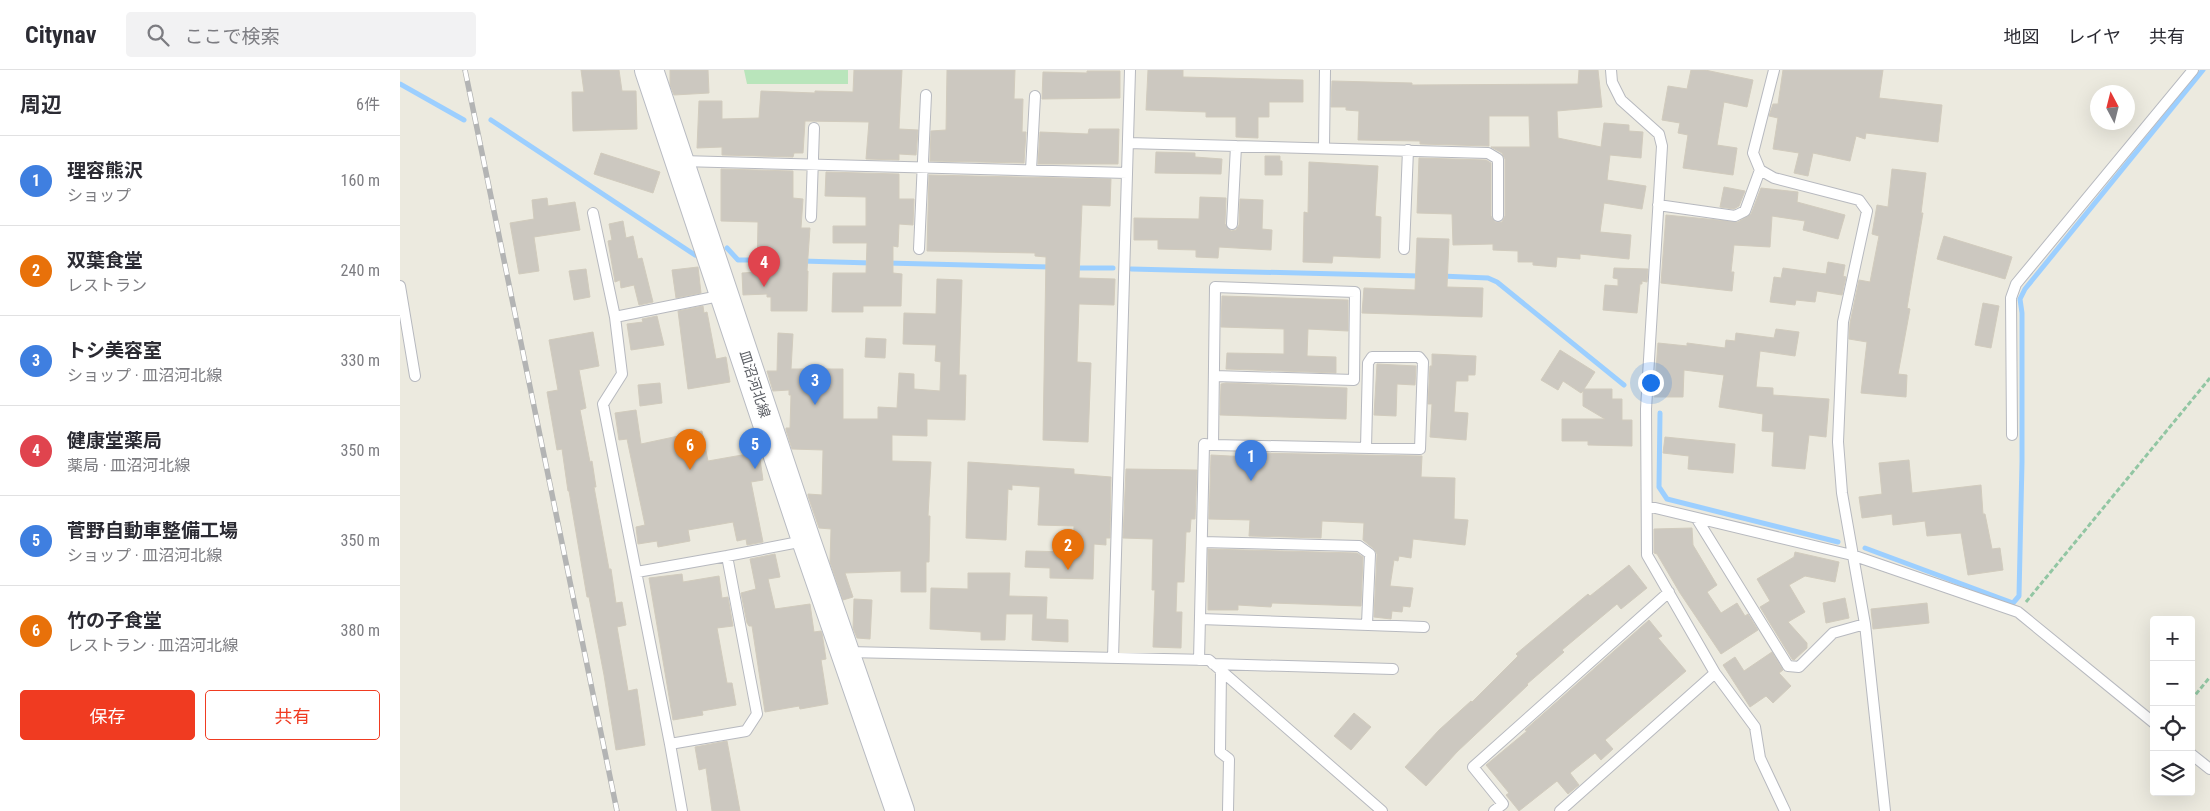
<!DOCTYPE html>
<html lang="ja">
<meta charset="utf-8">
<style>
:root{--surface:#fff;--page:#f2f2f3;--text:#2b2b33;--muted:#7c7c81;--line:#e1e1e2;--accent:#f03b21}
body{margin:0;font-family:"Roboto Condensed","Noto Sans JP",sans-serif;background:var(--page);color:var(--text)}
.controls{position:absolute;right:15px;bottom:15px;display:grid;overflow:hidden;border-radius:5px;box-shadow:0 5px 20px #0002}
.controls button{width:45px;height:45px;display:grid;place-items:center;padding:0;border:0;border-bottom:1px solid var(--line);background:var(--surface);color:var(--text);font:25px sans-serif}
.compass{position:absolute;left:1690px;top:15px;width:45px;height:45px;border-radius:50%;background:var(--surface);box-shadow:0 5px 20px #0002;rotate:353deg}
.you{position:absolute;left:1250px;top:312px;width:18px;height:18px;margin:-12px;border:4px solid #fff;border-radius:50%;background:#1a73e8;box-shadow:0 0 0 8px #1a73e833}
.badge{display:grid;place-items:center;width:32px;height:32px;border-radius:50%;background:var(--accent);color:#fff;font-size:16px;font-weight:700}
.pin{position:absolute;translate:-50% -41px;filter:drop-shadow(0 1px 2px #0008)}
.pin::after{content:'';position:absolute;top:26px;width:18px;height:15px;background:inherit;clip-path:polygon(0 0,100% 0,50% 100%)}
.list{margin:0;padding:0;list-style:none}
h2{display:flex;justify-content:space-between;align-items:center;height:65px;margin:0;padding:0 20px;font-size:21px}
h2 small{font-size:16px;font-weight:400;color:var(--muted)}
.list li{display:grid;grid-template-columns:32px 1fr auto;gap:15px;align-items:center;box-sizing:border-box;height:90px;padding:0 20px;border-top:1px solid var(--line)}
.list b{display:block;font-size:19px;white-space:nowrap}
.list p{margin:0;font-size:16px;white-space:nowrap;color:var(--muted)}
.list em{font-size:16px;font-style:normal;color:var(--muted)}
.actions{display:flex;gap:10px;padding:15px 20px}
.actions a{flex:1;padding:11px 0;border:1px solid var(--accent);border-radius:5px;text-align:center;font-size:18px;color:var(--accent)}
.actions .main{background:var(--accent);color:#fff}
.icon{flex:none;width:28px;height:28px;fill:none;stroke:currentColor;stroke-width:2;stroke-linecap:round;stroke-linejoin:round}
.map{position:relative;flex:none;width:1810px;height:741px;overflow:hidden}
header{display:flex;align-items:center;gap:30px;box-sizing:border-box;height:70px;padding:0 25px;background:var(--surface);border-bottom:1px solid var(--line)}
header strong{font-size:24px}
nav{display:flex;gap:28px;margin-inline-start:auto;font-size:18px}
.search{width:350px;height:45px;background:var(--page);display:flex;align-items:center;gap:12px;box-sizing:border-box;padding:0 18px;border-radius:5px;color:var(--muted);font-size:19px}
main{display:flex}
aside{flex:1;background:var(--surface)}
.map>svg:first-child{display:block}
.green{fill:#b9e5bb}
.lines{fill:none;stroke-linecap:round;stroke-linejoin:round}
.stream{stroke:#9ccfff;stroke-width:5}
.building{fill:#ccc8c0;stroke:#d1cbbd}
.service-casing{stroke:#b7b9bf;stroke-width:12}
.secondary-casing{stroke:#b8bbc2;stroke-width:30}
.path{stroke:#92c6a3;stroke-width:3;stroke-dasharray:5 2.5;stroke-linecap:butt}
.service{stroke:#fff;stroke-width:10}
.secondary{stroke:#fff;stroke-width:28}
.rail-casing{stroke:#b3b4b4;stroke-width:5.5}
.rail{stroke:#fff;stroke-width:4;stroke-dasharray:11;stroke-linecap:butt}
.labels{text-anchor:middle;dominant-baseline:central;stroke-width:5;stroke-linejoin:round;paint-order:stroke}
.street-label{font-size:14px;fill:#585b61;stroke:#fff}
</style>
<header>
<strong>Citynav</strong>
<div class="search"><svg class="icon" aria-label="search" viewBox="0 0 24 24"><circle cx="10" cy="10" r="6"/><path d="M15 15l6 6"/></svg>ここで検索</div>
<nav><a>地図</a><a>レイヤ</a><a>共有</a></nav>
</header>
<main>
<aside>
<h2>周辺<small>6件</small></h2>
<ul class="list">
<li><span class="badge" style="background:#3f7fe0">1</span><div><b>理容熊沢</b><p>ショップ</p></div><em>160 m</em></li>
<li><span class="badge" style="background:#e8710a">2</span><div><b>双葉食堂</b><p>レストラン</p></div><em>240 m</em></li>
<li><span class="badge" style="background:#3f7fe0">3</span><div><b>トシ美容室</b><p>ショップ · 皿沼河北線</p></div><em>330 m</em></li>
<li><span class="badge" style="background:#e0444e">4</span><div><b>健康堂薬局</b><p>薬局 · 皿沼河北線</p></div><em>350 m</em></li>
<li><span class="badge" style="background:#3f7fe0">5</span><div><b>菅野自動車整備工場</b><p>ショップ · 皿沼河北線</p></div><em>350 m</em></li>
<li><span class="badge" style="background:#e8710a">6</span><div><b>竹の子食堂</b><p>レストラン · 皿沼河北線</p></div><em>380 m</em></li>
</ul>
<div class="actions"><a class="main">保存</a><a>共有</a></div>
</aside>
<div class="map">
<svg width="1810" height="741" viewBox="0 0 1810 741">
<rect width="100%" height="100%" fill="#eceadf"/>
<path class="green" d="M344,0H448V14H347Z"/>
<g class="lines">
<path class="stream" d="M0,14L64,50
M91,50L295,185
M327,178L338,190H364
M402,191L471,193
M487,193L651,197
M675,198H713
M731,199L1020,206
M1041,206L1088,208L1097,212L1224,315
M1260,343L1259,417L1267,429L1438,472
M1465,478L1613,533L1619,526L1622,392V243L1620,229L1625,219L1803,0"/>
</g>
<path class="building" d="M181,0H219L222,21H236L237,59L173,61L172,22H184Z
M270,0H308L309,23L274,25L270,15Z
M454,0H502L499,59L518,60L516,85L499,84V90L466,89L469,52L405,51L403,83H394L393,87L322,85V77L297,78L299,31H322V49L359,48L361,21L415,23V21L453,22Z
M547,0H615L614,29H623L622,62H626L624,93L530,91L531,61L546,60Z
M748,0H783V7L903,10V32H869V47H858V68L836,67V47H806V42L746,40Z
M1179,0H1198L1202,37L1157,41L1158,68L1201,77L1204,53L1229,55V61L1243,62L1241,88L1210,85L1207,110L1246,116L1242,139L1204,133L1200,162L1231,165L1229,189L1180,184V189L1157,187L1156,197L1133,195V192H1118V181L1093,180V174L1053,175L1052,144L1017,143L1019,88L1086,90L1091,93V146L1095,152H1102L1105,146V89L1102,83L1091,77H1130L1129,46H1089V76L1020,74V71L958,70L959,41L946,40V37H931L932,11L1012,13V15L1178,14Z
M1291,0H1305L1353,10L1347,37L1324,32L1317,75L1337,78L1333,105L1283,98L1288,65L1278,63L1280,53L1262,50L1268,16L1287,19Z
M1383,0H1483L1479,28L1542,35L1538,72L1466,63L1465,69L1456,66L1450,91L1413,83L1408,106L1394,103L1399,83L1373,79L1378,48L1369,46L1373,34H1378Z
M687,1H720V28L642,29L643,2L687,3Z
M689,59H719L718,94H638L640,62L688,64Z
M756,82L795,83V87L822,89L821,104L755,103Z
M201,83L260,102L253,123L194,104Z
M865,86H880V91H882V105H865Z
M909,92L978,96L975,146L981,147L980,188L933,186L932,193L903,192L904,142L908,143Z
M321,99L393,101V128L403,129L401,158H410L407,201H408L407,241H371V227H367V224L343,225L342,203L357,202L358,152L321,151Z
M1492,99L1526,103L1521,143H1523L1507,238L1510,239L1498,304L1507,305L1506,327L1461,323L1467,272L1449,269L1450,253L1459,210L1470,212L1479,166L1472,164L1477,135L1488,137Z
M426,102L499,104V129H514L513,155L499,154L498,177L493,176V203L502,204L501,236H463V242H432L433,203H466L467,173H433V156H466V127L425,126Z
M529,105L711,109L710,136L682,135L679,208L715,209L714,235L679,234L677,292L691,293L688,372L643,370L646,187L635,186V183L527,181Z
M1324,117L1345,121L1339,136L1334,139L1320,137Z
M1361,118L1398,122L1397,132L1445,145L1438,169L1403,160L1405,151L1372,146L1370,177L1334,175L1331,202H1334L1332,221L1261,213L1266,145L1338,152L1351,144Z
M800,127L826,128L825,154L831,161L836,160L839,155L840,129L863,130L862,159L872,160L871,180L819,177L818,188L796,187V180L758,179V170H734V148L799,149Z
M147,128L148,136L175,132L180,160L134,167L139,201L119,204L110,153L134,149L132,130Z
M223,151L226,168L233,166L238,189L242,188L253,232L239,235L234,215L221,218L220,210L215,212L208,171L212,170L209,154Z
M1544,166L1612,187L1605,209L1537,189Z
M1017,168L1049,169L1047,217L1083,218L1082,247L962,243L964,218L1015,220Z
M1428,192L1445,195L1443,206L1446,207L1442,225L1417,221L1415,232L1396,230L1395,235L1370,232L1374,207L1381,208L1383,198L1426,204Z
M298,197L301,223L276,228L272,200Z
M1214,198L1248,199L1247,212L1242,211V214H1240L1237,243L1203,240L1205,215L1218,216V209L1213,208Z
M186,199L190,227L174,230L169,201Z
M537,209L562,210L559,305H566L565,350L527,349V366L492,365V391L531,392L528,446H530L529,492H526V522H501V501L445,503L453,527L443,530L430,492L431,459L419,458L408,426V424L422,425L423,380L392,379L386,360V358H390L391,325H389V320L373,321L367,301H377L378,263L393,264L391,299H443V349H478V337L497,338L499,303L514,304V319L540,321L541,292L535,291L536,275L503,274L504,243L536,244Z
M822,226L948,230V261L908,259L907,286L936,287V303L826,299L827,283L884,284V259L821,257Z
M1583,233L1599,236L1591,278L1575,275Z
M303,236L304,243L307,242L316,289L326,287L330,312L288,319L278,241Z
M257,246L264,275L231,280L227,254L243,252L242,249Z
M1376,259L1399,262L1395,286L1360,281L1356,317L1373,318V325L1429,329L1426,367L1409,365L1405,399L1372,396L1374,362L1362,361L1363,344L1319,337L1324,305L1284,300L1283,327H1254L1258,273L1287,276V273L1325,278L1326,270L1335,271L1336,263L1374,268Z
M193,262L199,296L179,300L186,338L180,340L190,392L192,391L196,417H194L209,499H211L216,533L222,532L226,555L217,557L228,621L237,619L245,675L216,680L204,605L189,527H187L169,421H168L162,379L157,380L147,322L158,320L149,270Z
M466,268L486,269L485,288L465,287Z
M1160,280L1195,302L1184,319H1212V329H1222V350H1232V376L1188,375V371H1162V349H1205L1183,336V321L1181,323L1163,311L1158,320L1141,310Z
M1032,284L1076,286L1075,305H1068V311H1056L1054,342L1068,343L1066,370L1030,367L1032,334H1028L1030,296H1032Z
M977,294L1016,296L1015,315L997,314L996,346L974,345Z
M260,313L262,333L240,336L238,315Z
M826,313L947,318L946,349L820,345L821,314Z
M236,340L241,374L302,361L308,391L359,382L363,410L351,412L363,472L347,475L346,469L337,471L333,452L288,460L290,471L258,477L257,471L238,474L236,457L245,455L227,369L219,370L215,343Z
M1265,367L1335,374L1333,403L1288,399L1289,386L1263,383Z
M849,383L1022,386L1021,407L1055,408L1054,449L1068,450L1065,475L1013,469L1011,488L999,486L998,491L994,490L990,516L1013,518L1010,537L1003,536L1002,542L992,541L991,549L974,547L977,484L974,479L963,470L964,453L922,451L921,468L849,466L850,450L809,449L811,385L849,387Z
M1509,390L1512,423L1581,415L1583,444H1585L1592,479L1600,478L1603,500L1568,505L1561,463L1527,466L1525,451L1493,455L1492,444L1462,448L1459,427L1482,424L1479,393Z
M568,392L674,399V404L711,407L710,468H706V475L694,474L693,509L650,508V498L625,497L626,481L673,482L674,456L638,455L640,417L612,415V420L608,419L606,470L566,468Z
M726,399L797,400L795,449H791L790,462H786L784,512H777L776,542H782L781,578L753,577L755,520H752L753,469L723,468Z
M1292,458L1293,475L1317,515L1307,522L1321,543L1337,533L1345,546L1348,544L1358,560L1321,584L1280,523L1257,484L1254,483V459Z
M808,479L957,483L963,487L961,536L872,533L871,537L838,535V540H808Z
M1395,482L1439,492L1435,512L1405,506L1389,515L1405,542L1388,552L1407,573V578L1394,590L1392,589L1360,537L1370,531L1357,509L1394,487Z
M375,484L380,507L368,509L375,539L410,534L414,562L421,561L422,563L426,589L421,590L428,634L400,639L399,636L365,642L352,556H349L347,553L341,523L356,519L350,489Z
M1229,495L1247,518L1221,539L1217,534L1162,580L1164,582L1127,614L1128,615L1057,682L1026,716L1005,697L1039,660L1071,631L1072,632L1118,586L1116,584L1188,524L1190,526Z
M568,503H610L609,526L647,527L646,549L668,550V572L632,570L633,544H606L605,570H581V562L530,559L531,518L568,519Z
M282,504L283,512L319,506L322,528L328,527L333,556L317,558L327,613H332L336,635L302,641L303,645L273,650L249,508Z
M1445,528L1449,548L1426,553L1423,533Z
M454,529L472,530L470,569L457,568L453,558Z
M1527,533L1529,553L1473,559L1471,539Z
M1249,550L1262,566L1258,568L1286,601L1205,670L1213,679L1201,690L1195,683L1170,703L1179,715L1168,724L1157,711L1119,741L1106,725L1109,723L1086,695L1127,661L1125,660Z
M1372,582L1383,600L1379,603L1391,616L1373,633L1366,626L1350,637L1323,595L1335,587L1344,601Z
M954,643L971,657L951,680L934,666Z
M327,671L340,741H312L306,698L299,700L295,677Z"/>
<g class="lines">
<defs>
<path id="service" d="M1211,0L1212,12L1221,30L1259,64L1262,76L1246,339L1247,485L1315,603L1355,657L1360,688L1385,741
M1374,0L1353,83L1360,100L1374,108L1459,130L1467,141L1443,252L1438,372L1442,423L1465,554L1485,741
M728,73L1088,83L1098,89V146
M924,77L925,0
M281,91L727,103
M631,100L635,26
M1258,135L1335,146L1345,141L1360,100
M193,143L215,247L222,304L203,334L270,674L346,661L357,644L327,486L404,471
M411,147L414,58
M832,154L836,76
M519,179L526,25
M1004,179L1008,80
M0,216L15,306
M215,247L324,225
M1612,365L1611,228L1616,214L1793,0
M813,375L815,217L955,222L954,310L814,306
M1247,436L1452,485L1618,542L1754,653
M1297,449L1388,596L1399,597L1433,563L1465,554
M802,472L959,476L970,484L967,554
M237,502L327,486
M800,549L1024,557
M447,582L809,590L982,741
M713,588L730,0
M799,590L804,374L813,375L1020,379L1023,292L1019,287H972L968,293L966,378
M813,594L993,599
M821,600L820,682L829,689L828,741
M270,674L282,741
M1791,684L1810,699
M1094,741L1103,734L1073,697L1269,522
M1160,741L1315,603"/>
<path id="secondary" d="M249,0L406,470L500,741"/>
</defs>
<use href="#service" class="service-casing"/>
<use href="#secondary" class="secondary-casing"/>
<path class="path" d="M1626,532L1810,308
M1791,630L1810,607"/>
<use href="#service" class="service"/>
<use href="#secondary" class="secondary"/>
<defs>
<path id="rail" d="M65,0L217,741"/>
</defs>
<use href="#rail" class="rail-casing"/>
<use href="#rail" class="rail"/>
</g>
<g class="labels">
<g class="street-label">
<text transform="translate(355 314) rotate(72)">皿沼河北線</text>
</g>
</g>
</svg>
<div class="controls">
<button>+</button>
<button>−</button>
<button><svg class="icon" aria-label="locate" viewBox="0 0 24 24"><circle cx="12" cy="12" r="6"/><path d="M12 2v4M12 18v4M2 12h4M18 12h4"/></svg></button>
<button><svg class="icon" aria-label="layers" viewBox="0 0 24 24"><path d="M12 4l9 5-9 5-9-5zM3 14l9 5 9-5"/></svg></button>
</div>
<svg class="compass" viewBox="-18 -18 36 36"><path d="M0-13l5 13h-10z" fill="#e53935"/><path d="M0 13l5-13h-10z" fill="#7c7c81"/></svg>
<div class="you"></div>
<div class="pin badge" style="left:851px;top:411px;background:#3f7fe0">1</div>
<div class="pin badge" style="left:668px;top:500px;background:#e8710a">2</div>
<div class="pin badge" style="left:415px;top:335px;background:#3f7fe0">3</div>
<div class="pin badge" style="left:364px;top:217px;background:#e0444e">4</div>
<div class="pin badge" style="left:355px;top:399px;background:#3f7fe0">5</div>
<div class="pin badge" style="left:290px;top:400px;background:#e8710a">6</div>
</div>
</main>
